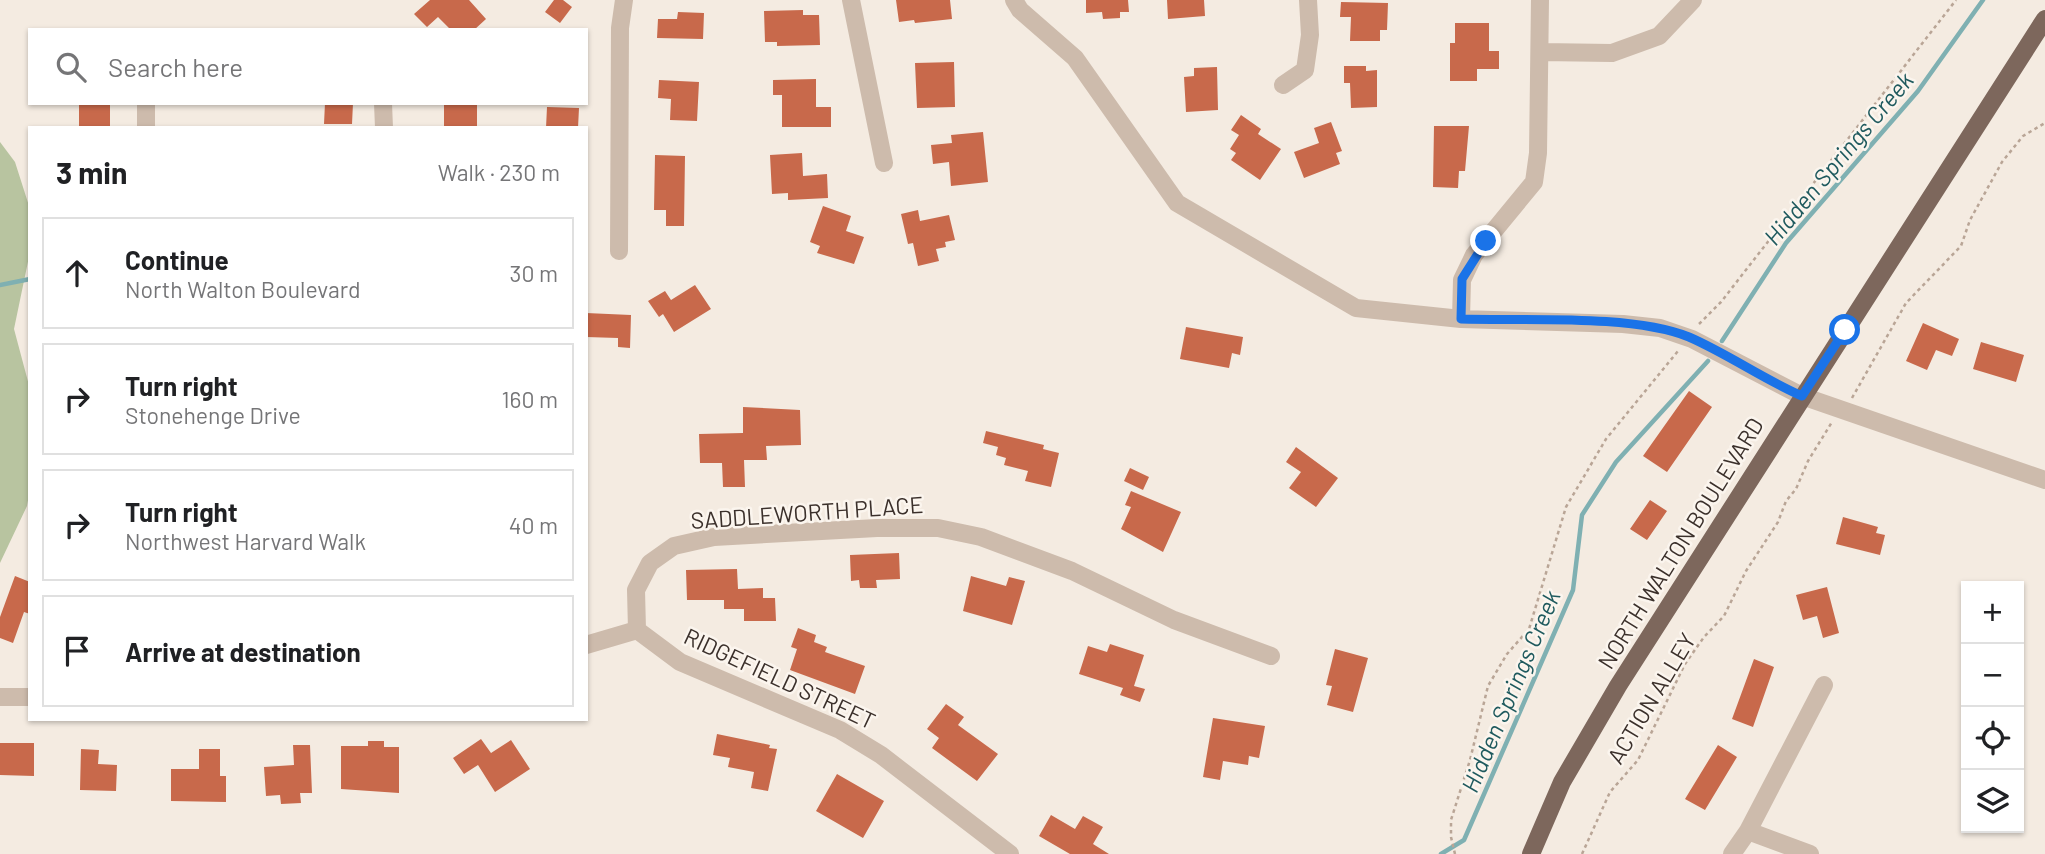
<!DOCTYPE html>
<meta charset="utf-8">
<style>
:root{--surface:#fff;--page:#f6f6f6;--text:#202124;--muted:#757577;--line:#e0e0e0}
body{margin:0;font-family:Barlow,sans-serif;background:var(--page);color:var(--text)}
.controls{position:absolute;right:21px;bottom:21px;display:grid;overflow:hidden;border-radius:0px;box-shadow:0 2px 5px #0004}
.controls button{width:63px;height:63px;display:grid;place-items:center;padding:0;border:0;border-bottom:2px solid var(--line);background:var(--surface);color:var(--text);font:35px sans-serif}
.stop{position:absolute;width:21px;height:21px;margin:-16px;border:5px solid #1a73e8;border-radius:50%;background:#fff}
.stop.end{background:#1a73e8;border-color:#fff;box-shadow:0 2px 7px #0008}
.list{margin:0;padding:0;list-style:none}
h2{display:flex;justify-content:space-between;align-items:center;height:91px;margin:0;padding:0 28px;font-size:30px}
h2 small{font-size:23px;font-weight:400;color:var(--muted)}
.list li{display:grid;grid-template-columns:46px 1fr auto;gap:21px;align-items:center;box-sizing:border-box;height:112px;margin:0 14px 14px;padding:0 14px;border:2px solid var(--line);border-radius:0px}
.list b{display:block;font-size:26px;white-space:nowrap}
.list p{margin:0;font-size:23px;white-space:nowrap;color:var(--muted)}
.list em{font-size:23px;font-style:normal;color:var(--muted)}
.icon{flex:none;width:38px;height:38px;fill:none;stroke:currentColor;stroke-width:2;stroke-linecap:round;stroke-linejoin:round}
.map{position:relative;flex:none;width:2045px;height:854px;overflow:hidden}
.search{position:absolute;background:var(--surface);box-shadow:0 2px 5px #0004;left:28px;top:28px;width:560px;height:77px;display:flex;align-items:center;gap:18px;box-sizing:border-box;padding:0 24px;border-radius:0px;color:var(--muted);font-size:26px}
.panel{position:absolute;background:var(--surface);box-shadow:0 2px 5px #0004;left:28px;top:126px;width:560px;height:595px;border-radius:0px}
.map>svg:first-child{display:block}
.green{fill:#b8c4a0}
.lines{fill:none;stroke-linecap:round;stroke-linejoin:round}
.stream{stroke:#7fb0b2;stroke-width:4.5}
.building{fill:#c8694b}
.path{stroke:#b9a596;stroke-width:2.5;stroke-dasharray:3.5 3.5;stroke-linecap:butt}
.minor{stroke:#cdbbac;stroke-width:18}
.primary{stroke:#7d675c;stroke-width:18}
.route{stroke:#1a73e8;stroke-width:9}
.labels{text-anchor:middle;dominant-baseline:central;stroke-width:5;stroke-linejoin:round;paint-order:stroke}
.street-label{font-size:23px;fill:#3b302b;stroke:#fbf5ee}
.water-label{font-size:24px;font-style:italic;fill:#1f5a5e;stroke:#fbf5ee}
</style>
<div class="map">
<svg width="2045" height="854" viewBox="0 0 2045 854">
<rect width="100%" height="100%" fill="#f4ebe1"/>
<path class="green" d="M0,142L15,162L30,209V252L14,329L30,389V489L27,506L0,563Z"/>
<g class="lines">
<path class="stream" d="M0,285L30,279
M1722,341L1786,243L1918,91L1983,0
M1441,854L1464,840L1573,590L1582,515L1616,462L1708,361"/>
</g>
<path class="building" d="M430,0H469L486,19L474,30H451L438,17L427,27L414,14Z
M554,0H563L572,7L560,23L545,12Z
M896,0H950L952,19L915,23L914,20L899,22Z
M1086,0H1128L1129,12H1120V18L1103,19L1102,12L1086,13Z
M1167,0H1204L1205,16L1168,19Z
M1341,2L1388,3L1387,30H1380V41H1350L1351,17H1340Z
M803,10V15H819L820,45L777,46V42H765L764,11Z
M678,12L704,13L703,39L657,38L658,19H677Z
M1455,23H1489V51H1499V69H1477V81H1450V43H1455Z
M954,62L955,107L917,108L915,63Z
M1344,66H1366V71L1377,70V107L1351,108L1350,83H1344Z
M1217,67L1218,110L1186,112L1184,77L1194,76V68Z
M816,79V107H831V127H782V95H773V80Z
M659,80L699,82L697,121L670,120L671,99L658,98Z
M79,103H110V127L79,126Z
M325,103H353L352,124H324Z
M444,103H477V128H444Z
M547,107L579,108L578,128H546Z
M1241,115L1261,129L1258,134L1281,149L1260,180L1231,160L1236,153L1230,149L1239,135L1231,130Z
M1331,122L1342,151L1336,153L1340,164L1304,178L1294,152L1319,143L1314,128Z
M1434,126H1469L1465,171H1459L1458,188L1433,187Z
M983,132L988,182L951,186L949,162L933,164L931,145L952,143L951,135Z
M802,153L803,176L827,174L828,198L788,200V193L772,194L770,155Z
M655,155L685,156L684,226H666V210H654Z
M823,206L851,216L846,231L864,237L854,264L817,253L820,246L810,242Z
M918,210L920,221L949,215L955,240L945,242L946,247L936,249L939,261L918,266L913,243L908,244L901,214Z
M695,285L711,309L674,332L663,314L659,317L648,301L665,291L671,300Z
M586,313L631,315L630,348L618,347V338L586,337Z
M1923,323L1959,339L1952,356L1936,350L1927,370L1906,361Z
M1186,327L1243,337L1240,355L1232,353L1229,368L1180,359Z
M1981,342L2024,355L2016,382L1973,369Z
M1689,391L1712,407L1667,472L1643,456Z
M743,407L800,410L801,445L766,446L767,460H744L745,487H723L722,463H700L699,434L743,433Z
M986,431L1044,445L1043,449L1059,453L1051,487L1025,481L1028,471L1004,465L1006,458L996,455L998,447L983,443Z
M1296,447L1338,478L1316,507L1289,488L1301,472L1286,462Z
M1130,468L1149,477L1143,490L1124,481Z
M1131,491L1181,512L1163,552L1121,529L1131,507L1125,505Z
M1650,500L1667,511L1647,540L1630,529Z
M1843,517L1878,527L1876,533L1885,535L1880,555L1836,544Z
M899,553L900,579L876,580L877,588H860L859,580L851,581L850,555Z
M737,569L738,589L763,588V598H775L776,621H744V609H724V600H687L686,570Z
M15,576L30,582V614L24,612L13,643L0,638V617Z
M971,576L1006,586L1009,577L1025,581L1012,625L963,611Z
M1827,587L1839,633L1823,638L1817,616L1803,620L1796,595Z
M798,628L816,635L814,642L827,647L825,652L865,666L855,694L790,670L797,649L791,647Z
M1110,644L1144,655L1134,686L1145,689L1140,702L1120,695L1123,688L1079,674L1088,646L1107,652Z
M1335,649L1368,658L1353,712L1327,705L1332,686L1326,685Z
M1754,659L1774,667L1753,727L1732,719Z
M946,704L964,717L958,725L998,754L977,781L932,748L939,738L927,729Z
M1213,718L1265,726L1259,758L1249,756L1248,765L1223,761L1220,780L1203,777Z
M717,734L770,745L769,748L777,749L768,791L751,788L754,772L728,767L730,758L713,755Z
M481,739L491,753L511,740L530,769L495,792L478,765L464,774L453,758Z
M368,741H384V747H399V793L341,789V746H368Z
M0,743H34V776L0,775Z
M293,745H310L312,793H300L301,803L281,804L280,795L266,796L264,767L294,765Z
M1718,745L1737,757L1705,810L1685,799Z
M81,749L99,750L98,764L117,765L116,791L80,790Z
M199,749H220V776H226V802L171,801V769H199Z
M837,774L884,801L863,838L816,811Z
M1051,815L1075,829L1083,816L1103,827L1093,844L1109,854H1070L1039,836Z"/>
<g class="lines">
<path class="path" d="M1699,324L1721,302L1956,0
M1852,398L1906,303L1961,246L1970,220L2002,162L2023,136L2045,123
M1455,854L1451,837V820L1470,760L1488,686L1507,654L1529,629L1566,507L1606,439L1678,351
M1582,854L1610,792L1638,760L1685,664L1704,637L1724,616L1746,571L1778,522L1786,501L1796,489L1808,461L1832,422"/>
<path class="minor" d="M851,0L884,163
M1014,0L1020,10L1075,58L1177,203L1356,308L1461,319L1623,324L1660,328L1692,339L1802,396L2045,480
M1541,52L1612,53L1659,36L1693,0
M1283,85L1305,70L1310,35L1308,0
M146,103V128
M383,103L384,128
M619,251L620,28L624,0
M1461,319L1462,280L1474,255L1534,182L1538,153L1540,0
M637,630L636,590L650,563L674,546L714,537L877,528H938L981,537L1072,571L1174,620L1271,656
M637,630L680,662L840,730L881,755L1010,854
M586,645L637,630
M0,697H30
M1748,831L1810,854
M1732,854L1748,831L1824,685"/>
<path class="primary" d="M1531,854L1562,782L1618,686L2045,19"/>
</g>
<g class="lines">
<path class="route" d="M1486,241L1462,279L1461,319C1525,321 1632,314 1689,337C1728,354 1763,379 1802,396L1845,330"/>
</g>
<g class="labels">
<g class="street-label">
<text transform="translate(807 512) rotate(-4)">SADDLEWORTH PLACE</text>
<text transform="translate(1680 543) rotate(-58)">NORTH WALTON BOULEVARD</text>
<text transform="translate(780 678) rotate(25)">RIDGEFIELD STREET</text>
<text transform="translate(1651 698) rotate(-59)">ACTION ALLEY</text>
</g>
<g class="water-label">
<text transform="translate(1838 158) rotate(-50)">Hidden Springs Creek</text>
<text transform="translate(1510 691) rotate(-67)">Hidden Springs Creek</text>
</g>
</g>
</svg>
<div class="controls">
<button>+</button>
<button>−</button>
<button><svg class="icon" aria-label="locate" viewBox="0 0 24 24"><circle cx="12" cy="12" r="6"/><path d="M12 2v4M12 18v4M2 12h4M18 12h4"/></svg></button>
<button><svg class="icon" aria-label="layers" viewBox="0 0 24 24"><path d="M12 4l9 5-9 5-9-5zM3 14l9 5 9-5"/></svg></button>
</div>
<div class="stop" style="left:1845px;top:330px"></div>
<div class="stop end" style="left:1486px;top:241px"></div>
<div class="search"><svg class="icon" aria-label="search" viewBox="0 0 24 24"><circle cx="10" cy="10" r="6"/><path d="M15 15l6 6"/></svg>Search here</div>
<section class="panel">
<h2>3 min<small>Walk · 230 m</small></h2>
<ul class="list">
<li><svg class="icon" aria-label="ahead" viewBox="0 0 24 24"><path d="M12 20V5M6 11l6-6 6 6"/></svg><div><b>Continue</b><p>North Walton Boulevard</p></div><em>30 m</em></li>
<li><svg class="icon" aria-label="right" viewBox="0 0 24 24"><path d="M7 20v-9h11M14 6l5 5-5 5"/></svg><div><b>Turn right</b><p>Stonehenge Drive</p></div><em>160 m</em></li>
<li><svg class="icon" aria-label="right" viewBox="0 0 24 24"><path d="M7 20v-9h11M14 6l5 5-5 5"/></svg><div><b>Turn right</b><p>Northwest Harvard Walk</p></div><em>40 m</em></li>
<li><svg class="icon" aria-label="arrive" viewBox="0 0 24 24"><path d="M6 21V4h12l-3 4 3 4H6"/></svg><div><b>Arrive at destination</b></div></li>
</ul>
</section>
</div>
